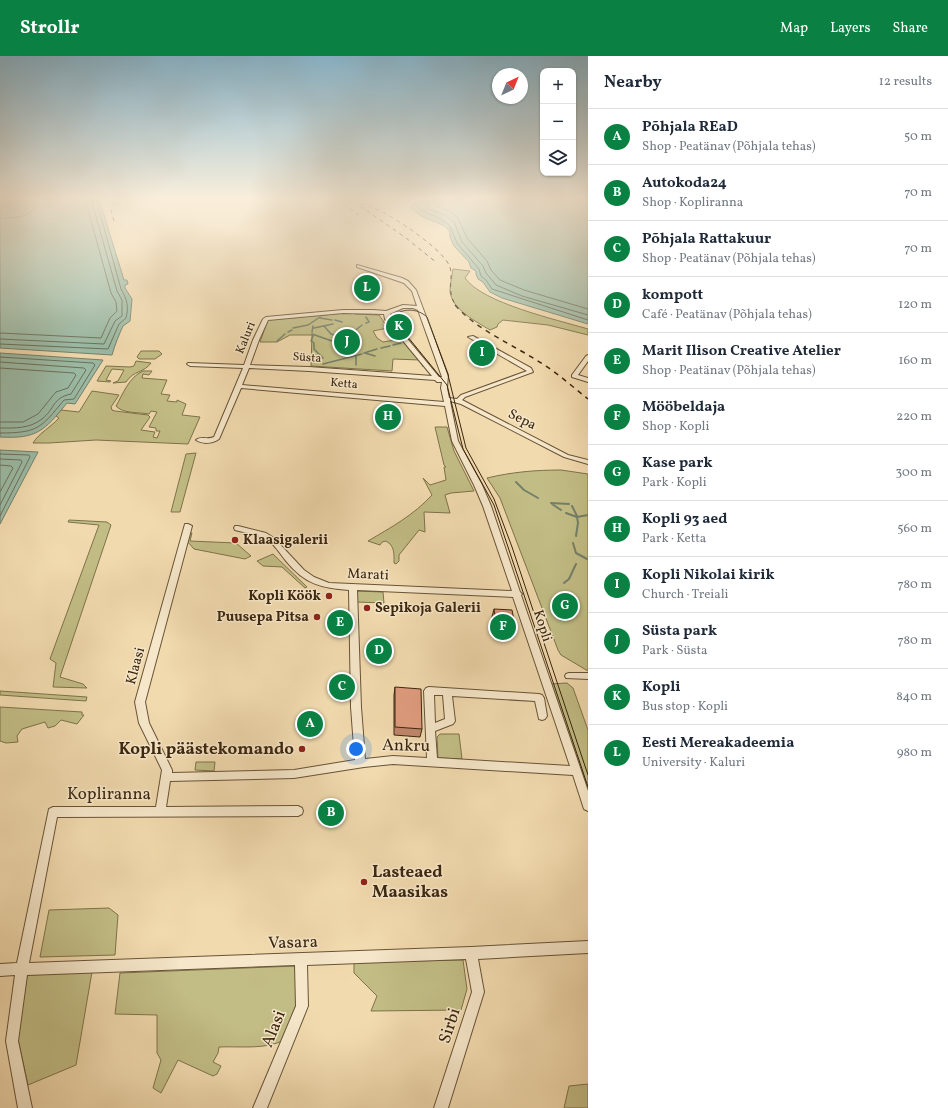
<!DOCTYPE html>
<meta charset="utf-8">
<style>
:root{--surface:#fff;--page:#f2f2f3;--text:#1f2937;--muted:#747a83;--line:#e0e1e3;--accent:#0b8043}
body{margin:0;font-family:Vollkorn,serif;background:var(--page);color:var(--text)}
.controls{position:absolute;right:12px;top:12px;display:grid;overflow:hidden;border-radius:8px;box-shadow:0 1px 3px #0004}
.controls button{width:36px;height:36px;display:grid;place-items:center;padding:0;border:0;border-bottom:1px solid var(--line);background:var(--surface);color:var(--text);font:20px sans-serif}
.compass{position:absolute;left:492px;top:12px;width:36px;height:36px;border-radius:50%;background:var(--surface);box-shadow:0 1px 3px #0004;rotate:43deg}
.you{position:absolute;left:356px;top:693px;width:14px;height:14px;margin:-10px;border:3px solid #fff;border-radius:50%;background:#1a73e8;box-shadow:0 0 0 6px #1a73e833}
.badge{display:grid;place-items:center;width:26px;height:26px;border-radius:50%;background:var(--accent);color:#fff;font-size:13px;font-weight:700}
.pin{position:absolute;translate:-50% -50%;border:2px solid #fff;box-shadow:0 1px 4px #0006}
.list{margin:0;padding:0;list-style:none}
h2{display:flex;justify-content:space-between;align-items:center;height:52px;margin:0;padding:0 16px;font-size:17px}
h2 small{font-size:13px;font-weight:400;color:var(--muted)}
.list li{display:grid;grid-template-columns:26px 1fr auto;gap:12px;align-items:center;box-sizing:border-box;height:56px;padding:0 16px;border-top:1px solid var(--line)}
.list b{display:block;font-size:15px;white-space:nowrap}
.list p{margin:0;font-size:13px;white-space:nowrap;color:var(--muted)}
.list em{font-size:13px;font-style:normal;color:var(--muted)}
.icon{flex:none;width:22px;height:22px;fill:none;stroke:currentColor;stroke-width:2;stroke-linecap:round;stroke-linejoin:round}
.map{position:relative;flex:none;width:588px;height:1052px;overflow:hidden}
header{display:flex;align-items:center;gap:24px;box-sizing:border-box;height:56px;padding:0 20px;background:var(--accent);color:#fff}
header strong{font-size:19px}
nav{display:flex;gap:22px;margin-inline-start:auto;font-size:14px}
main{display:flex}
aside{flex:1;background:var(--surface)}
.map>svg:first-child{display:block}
.green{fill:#c2bd85;stroke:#7e724a}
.water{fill:#9bbba6;stroke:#757f6a}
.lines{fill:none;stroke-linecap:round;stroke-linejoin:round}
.shore{stroke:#6b705a;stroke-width:1}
.stream-far1{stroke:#757f6a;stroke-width:1.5}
.stream{stroke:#757f6a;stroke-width:2}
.minor-casing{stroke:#685337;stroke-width:2}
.minor{fill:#f6e7ca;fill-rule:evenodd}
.tram{stroke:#3b260f;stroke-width:1}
.rail-far1{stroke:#3b260f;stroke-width:1;stroke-dasharray:4 4;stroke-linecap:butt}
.rail{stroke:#3b260f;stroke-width:1.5;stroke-dasharray:5 5;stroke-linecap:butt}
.wall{fill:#c0866c;stroke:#3b260f}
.shaded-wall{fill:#9c6d58;stroke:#3b260f}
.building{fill:#df9c7e;stroke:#3b260f}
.poi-dot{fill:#8f2418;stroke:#f6e7ca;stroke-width:1.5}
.labels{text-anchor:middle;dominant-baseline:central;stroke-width:3;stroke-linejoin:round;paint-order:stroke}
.far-street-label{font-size:12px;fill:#3b260f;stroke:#f6e7ca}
.street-label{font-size:14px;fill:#3b260f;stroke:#f6e7ca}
.poi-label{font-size:14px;font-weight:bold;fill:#3b260f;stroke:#f6e7ca;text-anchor:start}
.near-street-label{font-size:17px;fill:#3b260f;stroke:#f6e7ca}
.near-poi-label{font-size:17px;font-weight:bold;fill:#3b260f;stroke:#f6e7ca;text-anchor:end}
</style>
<header>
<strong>Strollr</strong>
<nav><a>Map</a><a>Layers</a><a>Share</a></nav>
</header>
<main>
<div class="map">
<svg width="588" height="1052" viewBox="0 0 588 1052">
<rect width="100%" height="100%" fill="#f1daae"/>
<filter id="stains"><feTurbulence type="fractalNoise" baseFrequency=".005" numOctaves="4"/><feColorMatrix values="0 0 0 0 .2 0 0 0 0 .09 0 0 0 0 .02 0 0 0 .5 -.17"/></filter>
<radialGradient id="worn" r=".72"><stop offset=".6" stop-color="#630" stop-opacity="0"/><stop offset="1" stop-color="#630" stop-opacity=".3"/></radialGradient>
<path class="green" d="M453,213L470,215L465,222C482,247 558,264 588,273V279L548,269L503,264L498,268L497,271L490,274C477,266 451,253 450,235C450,228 452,220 453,213Z
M355,256V258L379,259L388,272L373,275L377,282L383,286L401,283L420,304L393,303L392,315L311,310L312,279H290L277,286H260L268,264Z
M141,295H159L162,298L155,303H139L137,301Z
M136,305L151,307C144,317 134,314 126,326L113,327L118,325L124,314L112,313L106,324L111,325L110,326L97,325L106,310L130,311L134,310Z
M143,315H152L149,319L143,318L142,322L167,324L161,338L170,339L167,345L177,346V344L186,348L182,359L200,361L188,388L96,384L49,387H33C40,376 50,372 59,362L56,360L61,354L79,356L92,335L119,339L111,351L112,354L115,355L148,359L150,361L141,374L155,376L153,381L157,382L160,375H156V372L149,371L157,356L151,355L149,358C139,356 123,358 116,350C123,338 129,321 143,315Z
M382,355L395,356L394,367L381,366Z
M435,371H447L454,395L474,435L451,437L445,439L450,457L424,456L425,476L419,474L399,499V505L396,508L394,507C394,498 395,490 386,485L382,486L380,489L368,485C390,472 414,459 432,439L423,422L430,429L446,424L444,411H446L444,409Z
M196,397L180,456H171L186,398Z
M561,414L588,418V615L561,599L558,594L500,442L487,422C512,416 536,414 561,414Z
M69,464L107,466L111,469L60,621L83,628L87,632L53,631L56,607L50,603L99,469L68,466Z
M189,477H192L190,485L236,487L251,500L245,503L194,493L187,485Z
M273,498L307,531L305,532L282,511L263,510L257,505Z
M355,535L383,536L384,547L356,546Z
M567,627L573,632L588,674V734L550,628Z
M0,635L87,641L86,645L0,639Z
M0,651L82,656V659H84L77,668L61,664L55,670L48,672L45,666L22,673L17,680L18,686L6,687L0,685Z
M440,678H459L462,703L438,702L437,681Z
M196,706H215L214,715L195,714Z
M109,852L118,859L115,899L40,901L49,854Z
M463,904L467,933L461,954L371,955L377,940L354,917V906Z
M296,910L297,946L295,957L284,984C266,994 239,990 219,991L218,997L213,1006L221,1010L217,1018L213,1020L178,1004L161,1037L153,1032L161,1004L157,997V959L115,958L120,917Z
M92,916L76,1009L28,1029L18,983L27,919Z
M588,1028V1052H564L569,1030Z"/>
<path class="water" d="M45,143H99L124,224H127L128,228L125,229V232L132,243L130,265L123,270C119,279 115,288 112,299L0,292V147Z
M427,143H588V268L502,242L490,236L483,226L478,223L476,218V215L471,212L469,206L454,190L450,181V176L445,170L421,160L410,151L416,146Z
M0,297L103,304L75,348L67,347C44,375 37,383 0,381Z
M0,394L38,396L0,468Z"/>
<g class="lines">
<path class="shore" d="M424,143V147L418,150V153L441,163L450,170L457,187L479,213L481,220L486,224L492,233L588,264
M429,143L427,153L445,159L454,166L462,186L483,210L486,217L496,229L522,240L588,259
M435,143L436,150L450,155L458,162L467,182L487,205L491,214L500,224L524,234L588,253
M0,162C16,162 35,162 38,143
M0,277L101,282L110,262L117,255L116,246L111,237L85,143
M0,283L104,288L115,265L122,260V244L117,235L91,143
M0,288L108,293L119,268L126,262C129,251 127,243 121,233L96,143
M0,301L93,307L95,309L74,343L64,344C41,372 38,377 0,377
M0,306L84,312L86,314L71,338C52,342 55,353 42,363C29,373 15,372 0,372
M0,312L74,317L76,319L68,332L56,336L38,358L23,366H0
M0,398L29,399L30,401L0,460
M0,403L21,404L22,406L0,449
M0,409L11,410L13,412L0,436"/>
<path class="stream-far1" d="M366,261L369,266L366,267
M320,262L332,264
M335,264L342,266
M324,270L331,278L335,279
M293,272L308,269L320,261
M314,272L333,268
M288,276L292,274
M312,276L313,270
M340,278L353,276L362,269
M347,278L359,283
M277,285L285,278
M335,286H341
M393,289L401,287
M381,292L390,290
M349,294L352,301
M364,297L377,293
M365,297L375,300
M356,300V309
M323,302L314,293V287L311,285L313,280L312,278L332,285
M420,305L423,310
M323,308L362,298"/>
<path class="stream" d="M516,426L524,434L538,442
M551,447L569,448
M552,448L561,454
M572,450L577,460
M566,457L577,461L578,467L576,480
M577,461L588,459
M573,487L576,497L587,503
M564,527L569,523L576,508"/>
<defs>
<path id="minor" d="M357,209L402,222L408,225L416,234L448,319L447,332L449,342L457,343L461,339L527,315L468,281L473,280L531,312L533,316L465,341L462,344L568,399L588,404V408L564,401L461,348L450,345L458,385L482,429L491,450L520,536L522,538L521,539L588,735V755L584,753L583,750L573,719L393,708L364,711L294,722L170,725L166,751L298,750L302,752L303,755L302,758L298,760L57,761L29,907L471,891L588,885V897L478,903L484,936L448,1052H434L472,936L466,903L307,909L308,950L267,1052H253L296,950L295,909L27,919L18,985L32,1052H18L6,985L15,919L0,920V908L17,907L49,753L53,751H156L162,714L139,667L135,646L185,468H188L192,470L145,646L149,667L172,714V717L294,714L355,704L351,651L349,534C321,532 305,528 286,505C280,498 276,490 268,484C258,478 246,477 235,474L234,472L235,470H238L266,477L274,482L304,514L314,521L329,527L512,535L483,450L474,429L452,385L445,350L241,332L219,383C212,388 202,388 196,384C201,380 208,384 214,381L243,312L190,310L187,308L188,307L244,309L253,284L263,263L266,261L343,254H373L386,255L403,249L417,250L412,235L404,227L357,211ZM403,252H413L418,254L442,321H439L390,262V258ZM343,257L384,258L385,263L432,320L309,311L250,309L259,284L268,264ZM249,312L309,315L435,324L437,326H442L441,332L444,346L242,329ZM357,534L513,541L570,710L437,702L435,675L453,668L455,665L452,640L535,645L539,663L542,664L545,663L547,660L544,642L542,639L539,638L429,631L426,632L424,635L427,702L393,700L365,703L361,651ZM434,639H443L445,663L435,667Z
M588,299V305L578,319L588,322V326L572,321V319L586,300Z
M569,617H588V623L566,622L565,620L566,618Z"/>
</defs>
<use href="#minor" class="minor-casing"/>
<use href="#minor" class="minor"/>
<path class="tram" d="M588,719L512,491L494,443L466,392L448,319L427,261C417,252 403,252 393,260L394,264L447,329L463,393L494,449L588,731"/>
<path class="rail-far1" d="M337,143L358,159
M345,143C355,146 365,148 374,152C392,159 441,192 449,209C455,221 445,233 456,250
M360,150L406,182L437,207
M114,165L111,154L119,143"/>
<path class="rail" d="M455,249C479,276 515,289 544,309C560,319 574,332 588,343"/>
</g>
<path class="wall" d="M476,292L489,297L482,300L475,296Z
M494,553L515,569L513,577L494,576L492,561Z
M395,631L422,673L420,681L394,679V639Z"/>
<path class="shaded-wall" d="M489,292V297L482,300L483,295Z"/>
<path class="building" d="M483,289L489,292L483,295L476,292Z
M494,553L512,554L515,569L496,568Z
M395,631L421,633L422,673L395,671Z"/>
<linearGradient id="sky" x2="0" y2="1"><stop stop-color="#89b7ce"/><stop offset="0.49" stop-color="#f9eedb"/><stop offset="1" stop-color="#f9eedb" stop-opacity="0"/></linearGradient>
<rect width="588" height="290" fill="url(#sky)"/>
<g class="poi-dot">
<circle cx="235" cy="484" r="4"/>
<circle cx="329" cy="540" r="4"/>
<circle cx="367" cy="552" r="4"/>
<circle cx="317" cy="561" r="4"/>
<circle cx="302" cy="693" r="4"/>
<circle cx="364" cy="826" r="4"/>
</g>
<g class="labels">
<g class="far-street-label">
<text transform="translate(246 282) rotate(-68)">Kaluri</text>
<text transform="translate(307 302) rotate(4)">Süsta</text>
<text transform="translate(344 328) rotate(5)">Ketta</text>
</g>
<g class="street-label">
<text transform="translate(522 364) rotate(27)">Sepa</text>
<text transform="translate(368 519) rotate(3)">Marati</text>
<text transform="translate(542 570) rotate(72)">Kopli</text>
<text transform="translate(136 610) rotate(-75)">Klaasi</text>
</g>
<g class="poi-label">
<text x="243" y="484">Klaasigalerii</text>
<text x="321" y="540" text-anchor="end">Kopli Köök</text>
<text x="375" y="552">Sepikoja Galerii</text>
<text x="309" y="561" text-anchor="end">Puusepa Pitsa</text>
</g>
<g class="near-street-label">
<text transform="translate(406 690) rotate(1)">Ankru</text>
<text x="109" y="738">Kopliranna</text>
<text transform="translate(293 887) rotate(-2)">Vasara</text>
<text transform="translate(450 970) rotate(-72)">Sirbi</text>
<text transform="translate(274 973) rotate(-68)">Alasi</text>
</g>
<g class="near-poi-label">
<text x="294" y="693">Kopli päästekomando</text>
<text x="372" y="816" text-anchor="start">Lasteaed<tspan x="372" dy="20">Maasikas</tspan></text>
</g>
</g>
<rect width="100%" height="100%" filter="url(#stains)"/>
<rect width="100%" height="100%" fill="url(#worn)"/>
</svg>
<div class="controls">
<button>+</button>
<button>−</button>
<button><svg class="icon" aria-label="layers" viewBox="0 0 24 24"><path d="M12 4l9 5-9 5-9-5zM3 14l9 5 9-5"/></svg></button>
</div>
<svg class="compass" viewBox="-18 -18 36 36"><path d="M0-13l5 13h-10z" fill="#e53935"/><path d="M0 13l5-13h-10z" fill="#747a83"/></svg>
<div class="you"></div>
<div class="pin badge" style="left:310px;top:668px">A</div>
<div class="pin badge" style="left:331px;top:757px">B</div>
<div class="pin badge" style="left:342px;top:631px">C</div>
<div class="pin badge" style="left:379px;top:595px">D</div>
<div class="pin badge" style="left:340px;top:567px">E</div>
<div class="pin badge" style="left:503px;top:571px">F</div>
<div class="pin badge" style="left:565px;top:550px">G</div>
<div class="pin badge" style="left:388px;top:361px">H</div>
<div class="pin badge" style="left:482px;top:297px">I</div>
<div class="pin badge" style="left:347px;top:286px">J</div>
<div class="pin badge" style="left:399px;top:271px">K</div>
<div class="pin badge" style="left:367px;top:232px">L</div>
</div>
<aside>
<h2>Nearby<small>12 results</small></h2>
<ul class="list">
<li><span class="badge">A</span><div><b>Põhjala REaD</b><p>Shop · Peatänav (Põhjala tehas)</p></div><em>50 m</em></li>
<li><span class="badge">B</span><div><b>Autokoda24</b><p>Shop · Kopliranna</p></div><em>70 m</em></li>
<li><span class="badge">C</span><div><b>Põhjala Rattakuur</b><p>Shop · Peatänav (Põhjala tehas)</p></div><em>70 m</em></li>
<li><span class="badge">D</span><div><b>kompott</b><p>Café · Peatänav (Põhjala tehas)</p></div><em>120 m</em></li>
<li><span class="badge">E</span><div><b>Marit Ilison Creative Atelier</b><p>Shop · Peatänav (Põhjala tehas)</p></div><em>160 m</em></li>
<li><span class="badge">F</span><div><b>Mööbeldaja</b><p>Shop · Kopli</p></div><em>220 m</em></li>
<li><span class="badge">G</span><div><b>Kase park</b><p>Park · Kopli</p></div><em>300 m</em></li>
<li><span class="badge">H</span><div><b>Kopli 93 aed</b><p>Park · Ketta</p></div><em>560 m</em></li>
<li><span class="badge">I</span><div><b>Kopli Nikolai kirik</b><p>Church · Treiali</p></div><em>780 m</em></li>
<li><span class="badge">J</span><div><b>Süsta park</b><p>Park · Süsta</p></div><em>780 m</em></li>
<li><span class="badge">K</span><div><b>Kopli</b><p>Bus stop · Kopli</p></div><em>840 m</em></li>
<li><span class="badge">L</span><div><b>Eesti Mereakadeemia</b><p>University · Kaluri</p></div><em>980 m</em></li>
</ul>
</aside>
</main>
